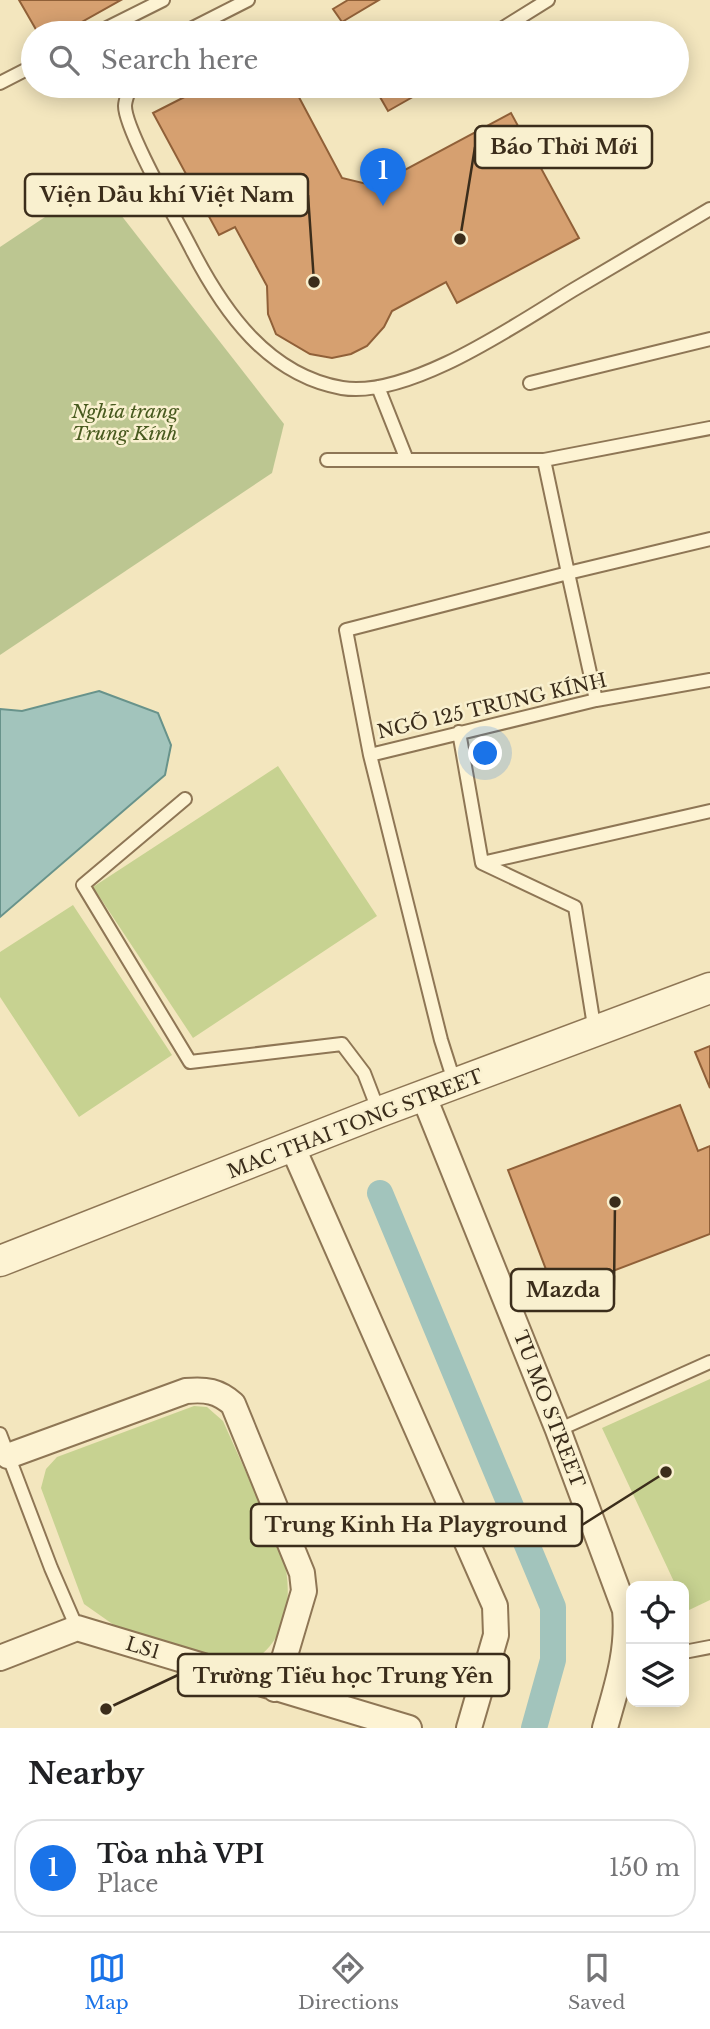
<!DOCTYPE html>
<meta charset="utf-8">
<style>
:root{--surface:#fff;--page:#f2f2f2;--text:#202124;--muted:#757577;--line:#e0e0e0;--accent:#1a73e8}
body{margin:0;font-family:"Libre Baskerville",serif;background:var(--page);color:var(--text)}
.controls{position:absolute;right:21px;bottom:21px;display:grid;overflow:hidden;border-radius:14px;box-shadow:0 4px 18px #0003}
.controls button{width:63px;height:63px;display:grid;place-items:center;padding:0;border:0;border-bottom:2px solid var(--line);background:var(--surface);color:var(--text);font:35px sans-serif}
.you{position:absolute;left:486px;top:754px;width:24px;height:24px;margin:-18px;border:5px solid #fff;border-radius:50%;background:#1a73e8;box-shadow:0 0 0 10px #1a73e833}
.badge{display:grid;place-items:center;width:46px;height:46px;border-radius:50%;background:var(--accent);color:#fff;font-size:23px;font-weight:700}
.pin{position:absolute;translate:-50% -58px;filter:drop-shadow(0 2px 4px #0008)}
.pin::after{content:'';position:absolute;top:37px;width:24px;height:21px;background:inherit;clip-path:polygon(0 0,100% 0,50% 100%)}
.list{margin:0;padding:0;list-style:none}
h2{display:flex;justify-content:space-between;align-items:center;height:91px;margin:0;padding:0 28px;font-size:30px}
h2 small{font-size:23px;font-weight:400;color:var(--muted)}
.list li{display:grid;grid-template-columns:46px 1fr auto;gap:21px;align-items:center;box-sizing:border-box;height:98px;margin:0 14px 14px;padding:0 14px;border:2px solid var(--line);border-radius:28px}
.list b{display:block;font-size:26px;white-space:nowrap}
.list p{margin:0;font-size:23px;white-space:nowrap;color:var(--muted)}
.list em{font-size:23px;font-style:normal;color:var(--muted)}
.icon{flex:none;width:38px;height:38px;fill:none;stroke:currentColor;stroke-width:2;stroke-linecap:round;stroke-linejoin:round}
.map{position:relative;flex:none;width:710px;height:1728px;overflow:hidden}
.search{position:absolute;background:var(--surface);box-shadow:0 4px 18px #0003;left:21px;right:21px;top:21px;height:77px;display:flex;align-items:center;gap:18px;box-sizing:border-box;padding:0 24px;border-radius:38px;color:var(--muted);font-size:26px}
.sheet{height:203px;background:var(--surface)}
nav{display:flex;justify-content:space-around;align-items:center;box-sizing:border-box;height:98px;border-top:2px solid var(--line);background:var(--surface);font-size:19px;color:var(--muted)}
nav a{display:grid;justify-items:center;gap:4px}
nav .on{color:var(--accent)}
.map>svg:first-child{display:block}
.green{fill:#c7d291}
.cemetery{fill:#bcc691}
.water{fill:#a2c4bc;stroke:#68938b;stroke-width:2}
.lines{fill:none;stroke-linecap:round;stroke-linejoin:round}
.canal{stroke:#a2c4bc;stroke-width:26}
.building{fill:#d6a070;stroke:#906038;stroke-width:2}
.service-casing{stroke:#8e7655;stroke-width:16}
.minor-casing{stroke:#8e7655;stroke-width:28}
.tertiary-casing{stroke:#8e7655;stroke-width:33}
.service{stroke:#fdf3d3;stroke-width:12}
.minor{stroke:#fdf3d3;stroke-width:24}
.tertiary{stroke:#fdf3d3;stroke-width:30}
.labels{text-anchor:middle;dominant-baseline:central;stroke-width:5;stroke-linejoin:round;paint-order:stroke}
.park-label{font-size:19px;font-style:italic;fill:#485a1f;stroke:#f9f0cf}
.street-label{font-size:19px;fill:#3b2d1b;stroke:#f9f0cf}
.leader{fill:none;stroke:#3b2d1b;stroke-width:2.5}
.callout-dot{fill:#3b2d1b;stroke:#f9f0cf;stroke-width:2.5}
.callout{fill:#f9f0cf;stroke:#3b2d1b;stroke-width:2.5}
.callout-label{font-size:21px;text-anchor:middle;font-weight:bold;fill:#3b2d1b}
</style>
<div class="map">
<svg width="710" height="1728" viewBox="0 0 710 1728">
<rect width="100%" height="100%" fill="#f3e6be"/>
<path class="green" d="M278,766L377,916L193,1038L93,887Z
M73,905L172,1055L79,1117L0,997V952Z
M710,1379V1600L687,1611L684,1586H676L602,1428Z
M194,1406L207,1407L223,1421L283,1555C294,1599 288,1643 245,1666L121,1630L84,1604L41,1488L46,1469L57,1457Z"/>
<path class="cemetery" d="M96,183L284,424L272,473L0,655V247Z"/>
<path class="water" d="M99,691L158,713L171,745L165,775L0,917V709L22,711Z"/>
<g class="lines">
<path class="canal" d="M380,1193L553,1607V1660L534,1728"/>
</g>
<path class="building" d="M19,0H121L62,33H38Z
M348,0H379L342,22L333,9Z
M206,86H293L342,178L375,186L511,113L579,238L457,303L446,282L392,311L384,327L367,346L351,354L332,358L310,354L276,334L268,314L267,286L235,227L219,235L153,113Z
M383,86H432L388,111L376,90Z
M710,1046V1088L695,1052Z
M680,1105L698,1151L710,1146V1234L555,1293L508,1170Z"/>
<g class="lines">
<defs>
<path id="service" d="M97,33L163,0
M183,33L248,0
M495,33L548,0
M0,83L33,66
M130,86C129,92 125,100 125,106C125,130 179,224 192,250C224,312 268,375 342,388C409,399 517,324 573,290C619,263 664,236 710,209
M530,383L710,339
M378,387L407,460
M327,460H544L710,428
M544,460L568,573L710,539
M459,732L482,863L575,907L595,1032
M370,755L596,700L710,680
M185,799L83,885L190,1062L342,1044L364,1073L379,1112
M482,863L710,811
M455,1084L441,1040L370,755L346,630L568,573L596,700
M558,1430L710,1362
M0,1434L51,1568L77,1628
M684,1652L710,1647"/>
<path id="minor" d="M424,1097L558,1430L625,1610C629,1652 616,1688 605,1728
M293,1148L495,1606L496,1635L469,1728
M8,1456L186,1391C206,1389 218,1391 233,1404L302,1573L304,1591L275,1689
M0,1658L77,1628L409,1728"/>
<path id="tertiary" d="M0,1261L379,1112L710,988"/>
</defs>
<use href="#service" class="service-casing"/>
<use href="#minor" class="minor-casing"/>
<use href="#tertiary" class="tertiary-casing"/>
<use href="#service" class="service"/>
<use href="#minor" class="minor"/>
<use href="#tertiary" class="tertiary"/>
</g>
<g class="labels">
<g class="park-label">
<text x="125" y="411">Nghĩa trang<tspan x="125" dy="22">Trung Kính</tspan></text>
</g>
<g class="street-label">
<text transform="translate(492 706) rotate(-13)">NGÕ 125 TRUNG KÍNH</text>
<text transform="translate(355 1124) rotate(-21)">MAC THAI TONG STREET</text>
<text transform="translate(549 1409) rotate(69)">TU MO STREET</text>
<text transform="translate(143 1648) rotate(17)">LS1</text>
</g>
</g>
<path class="leader" d="M460 239L475 147M314 282L308 195M615 1202L614 1290M666 1472L582 1525M106 1709L178 1675"/>
<g class="callout-dot">
<circle cx="460" cy="239" r="7"/>
<circle cx="314" cy="282" r="7"/>
<circle cx="615" cy="1202" r="7"/>
<circle cx="666" cy="1472" r="7"/>
<circle cx="106" cy="1709" r="7"/>
</g>
<g class="callout">
<rect x="475" y="126" width="177" height="42" rx="7"/>
<rect x="25" y="174" width="283" height="42" rx="7"/>
<rect x="511" y="1269" width="103" height="42" rx="7"/>
<rect x="251" y="1504" width="331" height="42" rx="7"/>
<rect x="178" y="1654" width="331" height="42" rx="7"/>
</g>
<g class="callout-label">
<text x="564" y="154">Báo Thời Mới</text>
<text x="167" y="202">Viện Dầu khí Việt Nam</text>
<text x="563" y="1297">Mazda</text>
<text x="416" y="1532">Trung Kinh Ha Playground</text>
<text x="343" y="1683">Trường Tiểu học Trung Yên</text>
</g>
</svg>
<div class="controls">
<button><svg class="icon" aria-label="locate" viewBox="0 0 24 24"><circle cx="12" cy="12" r="6"/><path d="M12 2v4M12 18v4M2 12h4M18 12h4"/></svg></button>
<button><svg class="icon" aria-label="layers" viewBox="0 0 24 24"><path d="M12 4l9 5-9 5-9-5zM3 14l9 5 9-5"/></svg></button>
</div>
<div class="you"></div>
<div class="pin badge" style="left:383px;top:206px">1</div>
<div class="search"><svg class="icon" aria-label="search" viewBox="0 0 24 24"><circle cx="10" cy="10" r="6"/><path d="M15 15l6 6"/></svg>Search here</div>
</div>
<section class="sheet">
<h2>Nearby<small></small></h2>
<ul class="list">
<li><span class="badge">1</span><div><b>Tòa nhà VPI</b><p>Place</p></div><em>150 m</em></li>
</ul>
</section>
<nav>
<a class="on"><svg class="icon" aria-label="map" viewBox="0 0 24 24"><path d="M3 6l6-2 6 2 6-2v14l-6 2-6-2-6 2zM9 4v14M15 6v14"/></svg>Map</a>
<a><svg class="icon" aria-label="directions" viewBox="0 0 24 24"><path d="M12 3l9 9-9 9-9-9zM9 14v-3h6M13 9l2 2-2 2"/></svg>Directions</a>
<a><svg class="icon" aria-label="saved" viewBox="0 0 24 24"><path d="M7 4h10v16l-5-4-5 4z"/></svg>Saved</a>
</nav>
